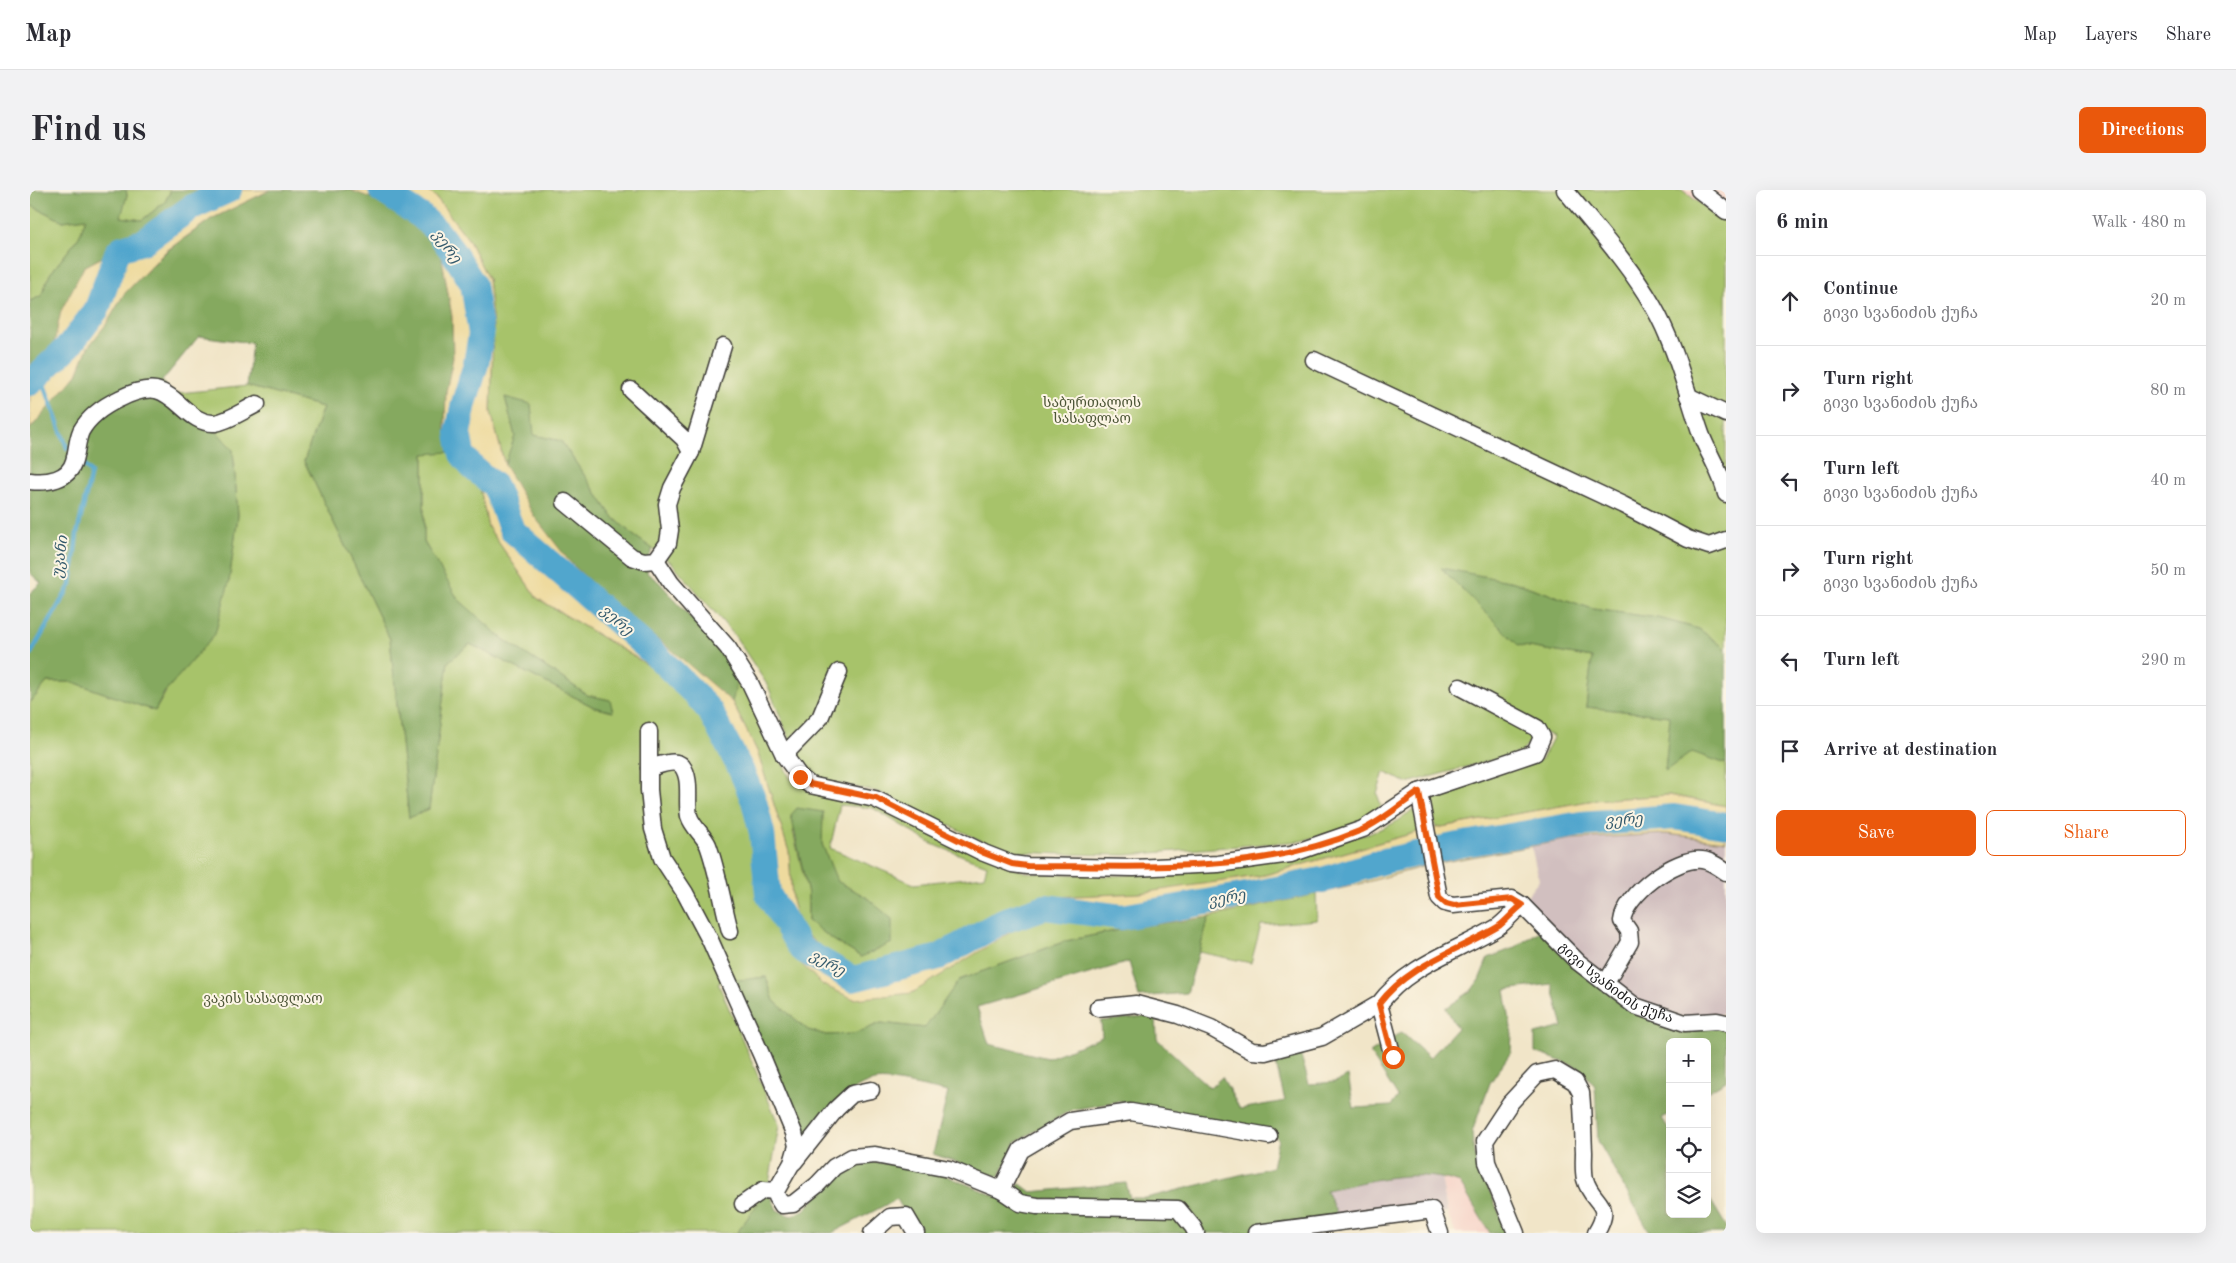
<!DOCTYPE html>
<meta charset="utf-8">
<style>
:root{--surface:#fff;--page:#f2f2f3;--text:#2b2b33;--muted:#7c7c81;--line:#e1e1e2;--accent:#ea580c}
body{margin:0;font-family:"Old Standard TT","Noto Serif Georgian",serif;background:var(--page);color:var(--text)}
.controls{position:absolute;right:15px;bottom:15px;display:grid;overflow:hidden;border-radius:8px;box-shadow:0 5px 20px #0002}
.controls button{width:45px;height:45px;display:grid;place-items:center;padding:0;border:0;border-bottom:1px solid var(--line);background:var(--surface);color:var(--text);font:25px sans-serif}
.stop{position:absolute;width:15px;height:15px;margin:-11px;border:4px solid #ea580c;border-radius:50%;background:#fff}
.stop.end{background:#ea580c;border-color:#fff;box-shadow:0 1px 5px #0008}
.list{margin:0;padding:0;list-style:none}
h2{display:flex;justify-content:space-between;align-items:center;height:65px;margin:0;padding:0 20px;font-size:21px}
h2 small{font-size:16px;font-weight:400;color:var(--muted)}
.list li{display:grid;grid-template-columns:32px 1fr auto;gap:15px;align-items:center;box-sizing:border-box;height:90px;padding:0 20px;border-top:1px solid var(--line)}
.list b{display:block;font-size:19px;white-space:nowrap}
.list p{margin:0;font-size:16px;white-space:nowrap;color:var(--muted)}
.list em{font-size:16px;font-style:normal;color:var(--muted)}
.actions{display:flex;gap:10px;padding:15px 20px}
.actions a{flex:1;padding:11px 0;border:1px solid var(--accent);border-radius:8px;text-align:center;font-size:18px;color:var(--accent)}
.actions .main{background:var(--accent);color:#fff}
.icon{flex:none;width:28px;height:28px;fill:none;stroke:currentColor;stroke-width:2;stroke-linecap:round;stroke-linejoin:round}
.map{position:relative;flex:none;width:1696px;height:1043px;overflow:hidden;border-radius:8px}
header{display:flex;align-items:center;gap:30px;box-sizing:border-box;height:70px;padding:0 25px;background:var(--surface);border-bottom:1px solid var(--line)}
header strong{font-size:24px}
nav{display:flex;gap:28px;margin-inline-start:auto;font-size:18px}
.intro{display:flex;align-items:center;justify-content:space-between;box-sizing:border-box;height:120px;padding:0 30px}
h1{margin:0;font-size:35px}
.button{padding:12px 22px;border-radius:8px;background:var(--accent);color:#fff;font-size:18px;font-weight:700}
main{display:flex;gap:30px;padding:0 30px}
aside{flex:1;background:var(--surface);border-radius:8px;box-shadow:0 5px 20px #0002}
.map>svg:first-child{display:block}
.built{fill:#f6d1c6}
.industrial{fill:#d1bfbf}
.green{fill:#a7c36a;stroke:#627043;fill-rule:evenodd}
.forest{fill:#85a95e;stroke:#50623d}
.sand{fill:#eeda9e;stroke:#857b5d}
.lines{fill:none;stroke-linecap:round;stroke-linejoin:round}
.stream{stroke:#51a6cd;stroke-width:4.5}
.river{stroke:#51a6cd;stroke-width:26}
.minor-casing{stroke:#3c3a36;stroke-width:19}
.minor{stroke:#fff;stroke-width:16}
.route{stroke:#ea580c;stroke-width:6}
.labels{text-anchor:middle;dominant-baseline:central;stroke-width:4;stroke-linejoin:round;paint-order:stroke}
.park-label{font-size:14px;fill:#4d5637;stroke:#fcf5e5}
.street-label{font-size:14px;fill:#1c1c1c;stroke:#fcf5e5}
.water-label{font-size:15px;font-style:italic;fill:#345a6c;stroke:#fcf5e5}
</style>
<header>
<strong>Map</strong>
<nav><a>Map</a><a>Layers</a><a>Share</a></nav>
</header>
<div class="intro"><h1>Find us</h1><a class="button">Directions</a></div>
<main>
<div class="map">
<svg width="1696" height="1043" viewBox="0 0 1696 1043">
<rect width="100%" height="100%" fill="#fcf5e5"/>
<filter id="ink" filterUnits="userSpaceOnUse"><feTurbulence type="fractalNoise" baseFrequency=".02" numOctaves="2"/><feDisplacementMap in="SourceGraphic" scale="10" xChannelSelector="R" yChannelSelector="G"/><feConvolveMatrix kernelMatrix="1 2 1 2 8 2 1 2 1" color-interpolation-filters="sRGB"/></filter>
<filter id="wash" filterUnits="userSpaceOnUse"><feTurbulence type="fractalNoise" baseFrequency=".0096" numOctaves="4" result="noise"/><feDisplacementMap in="SourceGraphic" scale="20" xChannelSelector="R" yChannelSelector="G"/><feGaussianBlur stdDeviation="1.12" result="paint"/><feColorMatrix in="noise" values="0 0 0 0 0 0 0 0 0 0 0 0 0 0 0 0 0 1.4 0 .05"/><feComposite in="paint" operator="in"/></filter>
<g filter="url(#wash)">
<rect width="100%" height="100%" fill="#f1e5c8"/>
<path class="built" d="M1652,0H1696V33Z
M1411,986L1430,993L1460,1043H1425L1418,1025Z"/>
<path class="industrial" d="M1636,644L1696,651V821L1689,825L1659,829L1605,813L1549,769L1493,711L1509,690L1501,656L1541,649Z
M1366,986H1411L1417,1023L1311,1033L1295,1000Z"/>
<path class="green" d="M96,0H141L135,12L112,30L90,27L97,5Z
M395,0H1652L1696,33V459L1669,439L1628,428L1563,419L1484,392L1412,379L1488,455L1562,468L1556,517L1641,526L1635,580L1662,561L1696,574V616L1639,605L1565,610L1406,638L1397,606L1512,569L1524,546L1504,540V546L1492,562L1377,593L1354,582L1347,604L1351,615L1345,623L1330,634L1271,651L1096,665L1031,664L973,661L849,602L790,590L773,574L759,548L738,496L705,446L642,373L603,345L582,326L531,251L504,245L475,207L485,246L475,276L461,222L463,137L458,89L438,49L405,6Z
M0,15L33,31L56,28L49,47L20,84L11,106L0,111Z
M217,196L293,217L274,271L360,449L379,628L399,619L418,471L440,454L564,517L583,522L579,510L557,505L529,486L473,449L428,410L394,352V263L431,261L453,284L451,302L507,408L618,475L669,521L701,581L725,645L729,703L793,795L984,740L1017,729L1109,736L1036,751L929,790L896,838L851,833L824,844L796,845L778,840L744,811L736,787L688,793L749,935L738,999L707,1043H0V513L17,492H43L125,521L199,392L208,325L203,260L140,204Z
M708,487L760,588L780,600L842,612L994,682L1079,686L1124,683L1339,644L1364,633L1384,619L1395,640L1235,685L1116,703L1004,708L990,713L910,759L860,775L823,779L796,762L770,739L762,711L759,662L727,561L702,512ZM810,615L843,618L902,654L957,675L954,686L884,694L800,658ZM793,622L792,654L807,692L836,707L831,767L805,751L778,731V704L763,641Z
M1286,704L1287,730L1231,735L1221,773L1169,762L1179,727Z"/>
<path class="forest" d="M3,0H96L97,5L91,27L112,30L135,12L141,0H191L164,12L110,47L54,77L17,174L0,191V111L11,106L20,84L49,47L56,28L33,31L0,15V2Z
M240,0H320L368,18L410,57L422,126L423,168L416,202L415,239L431,261L394,264V352L428,409L473,449L529,486L557,505L580,510L583,522L564,517L440,454L418,472L399,619L379,628L360,449L274,271L293,217L217,196L222,153L169,146L132,191L140,204L181,235L203,260L208,325L199,392L185,444L134,503L125,521L43,492H17L0,513V403L11,393L0,383V239L47,184L58,157L77,133L94,104L137,61L181,29Z
M475,207L501,214L504,245L531,251L582,326L603,345L623,359L619,367L617,383L629,392L693,464L708,487L702,512L643,498L618,475L507,408L458,337L451,302L474,276L485,246Z
M1411,378L1484,392L1563,419L1628,428L1669,439L1696,459V574L1662,562L1635,581L1640,526L1556,517L1562,468L1488,455Z
M767,618L793,622L792,654L807,691L836,707L862,729V753L831,767L805,751L778,731V704L761,625Z
M1179,727L1157,803L1109,807L1099,772L947,817L959,854L1018,868L1072,847L1071,831L1126,826L1127,849L1180,898L1192,887L1210,919L1255,911L1243,862L1266,848L1279,894L1305,892L1318,886L1324,918L1361,916L1368,907L1340,863L1371,842L1400,868L1427,838L1416,818L1441,801L1449,790L1458,768L1484,758L1511,740L1599,820L1688,835L1696,841V891L1677,902V852H1640V924L1632,928L1640,941V1024H1677V1004L1696,1036V1043H1620L1568,951L1565,896L1550,878L1505,862V844L1533,837L1522,794L1475,800L1482,844L1481,862L1460,893L1442,942L1444,965L1478,1043H1460L1430,993C1385,977 1341,991 1296,1000L1311,1033L1216,1043H1171L1154,1019L995,1008L987,1000L989,993L1001,1002L1096,993L1100,1008H1116L1242,977L1248,949L1241,941L1091,911L1041,920L986,952L969,987L903,964L918,902C902,899 859,888 845,891C813,896 790,938 771,961L699,791L736,787L744,811L778,840L796,845L824,844L851,833L895,838L929,790L1036,751L1109,736Z
M838,971L900,979L987,1015L1146,1023L1161,1043H886L867,1009L802,1043H707L738,999L747,1020L761,1026L774,1020L813,980Z"/>
<path class="sand" d="M191,0H240L181,29L136,61L94,104L77,133L58,157L47,184L0,239V191L17,174L22,163L31,121L54,77L110,47L164,12Z
M320,0H395L405,6L438,49L458,89L463,137L461,222L475,276L504,326L539,371L592,423L643,461L702,512L727,561L759,662L762,711L770,739L796,762L822,779L860,775L910,759L990,713L1004,708L1110,703L1235,685L1395,640L1565,610L1639,605L1696,616V651L1636,644L1541,649L1403,674L1322,696L1179,727L1109,736L1017,729L984,740L882,803L824,809L793,795L760,763L729,703L725,645L701,581L669,521L618,475L507,408L458,337L451,302L453,284L431,261L415,239L416,202L423,168L422,126L410,57L368,18Z"/>
<g class="lines">
<path class="stream" d="M10,183L37,258
M0,465L41,394L47,344L61,283L48,269"/>
<path class="river" d="M351,0L391,26L408,42L423,62L443,94L451,144L446,174L434,213L428,243L432,264L442,277L465,296L482,340L630,469L667,506L680,521L711,580L724,611L732,643L738,704L771,759L823,789L909,767L973,731L1015,717L1092,727L1222,704L1296,689L1350,672L1428,655L1551,634L1644,627L1696,635
M0,193L40,155L67,119L87,63L92,58L113,52L162,17L199,0"/>
</g>
</g>
<g filter="url(#ink)">
<g class="lines">
<defs>
<g id="minor">
<path d="M1535,0C1565,37 1599,74 1623,116C1646,156 1656,201 1671,244C1678,264 1692,283 1696,304"/>
<path d="M1669,0L1696,21"/>
<path d="M1284,170L1593,315L1658,349L1679,356L1696,350"/>
<path d="M601,200L654,249L661,262"/>
<path d="M1658,206L1696,224"/>
<path d="M0,291C17,293 39,290 44,271C47,261 47,250 51,241C59,227 74,216 89,209C99,204 114,198 126,200C148,205 161,235 185,233C199,231 214,220 227,214"/>
<path d="M535,312L602,367L614,371L626,370L638,353L640,340L637,314L642,298L661,262L693,156"/>
<path d="M626,370L641,393L698,458L720,493L754,565L770,587L780,595L845,609L954,663L982,674L997,676L1104,678L1188,674L1261,664L1333,639L1389,602L1505,563L1512,547L1507,538L1430,497"/>
<path d="M619,541V600L623,639L632,668L655,703L680,750L731,864L764,943L767,956L762,973L746,1001L747,1007L752,1015L763,1014L787,995L804,977L822,967L845,965L919,979L971,1000L990,1013L1007,1016L1148,1019L1163,1037L1166,1043"/>
<path d="M754,565L790,528L809,482"/>
<path d="M619,578C628,576 645,568 652,576C662,589 656,611 659,626C663,638 673,644 678,655C687,679 693,715 700,741"/>
<path d="M1389,602L1409,707L1415,713L1423,715L1482,709L1492,715"/>
<path d="M1576,793L1600,752L1599,741L1592,731C1595,705 1645,667 1672,670C1681,671 1689,677 1696,682"/>
<path d="M1068,818L1106,814L1148,825L1181,838L1222,861L1235,862L1292,847L1349,814"/>
<path id="s1" d="M1363,867L1349,814C1379,774 1428,761 1469,736C1477,730 1484,721 1492,715L1548,772L1605,816L1655,833L1687,831L1696,833"/>
<path d="M764,972L806,919L822,904L841,900"/>
<path d="M971,1000L991,960L1040,931L1101,922L1239,946"/>
<path d="M713,1014L733,1000L746,1001"/>
<path d="M842,1043L860,1027L876,1026L886,1043"/>
<path d="M1226,1043L1402,1020L1410,1043"/>
<path d="M1486,1043L1457,972L1455,951L1480,913L1507,884L1525,880L1545,892L1551,903C1553,922 1553,942 1554,962C1554,970 1553,980 1555,989C1562,1015 1585,1012 1566,1043"/>
</g>
</defs>
<use href="#minor" class="minor-casing"/>
<use href="#minor" class="minor"/>
</g>
</g>
<g class="lines" filter="url(#ink)">
<path class="route" d="M770,587L780,594L846,608L954,663L982,674L997,676C1110,676 1226,685 1332,640C1352,631 1371,614 1389,602L1409,707L1416,713L1424,715L1482,709L1492,715C1484,721 1477,730 1469,736C1428,761 1379,774 1349,814L1363,867"/>
</g>
<g class="labels">
<g class="park-label">
<text x="1062" y="213">საბურთალოს<tspan x="1062" dy="16">სასაფლაო</tspan></text>
<text x="233" y="809">ვაკის სასაფლაო</text>
</g>
<g class="street-label">
<text stroke="none"><textPath href="#s1" startOffset="354">გივი სვანიძის ქუჩა</textPath></text>
</g>
<g class="water-label">
<text transform="translate(416 57) rotate(54)">ვერე</text>
<text transform="translate(31 367) rotate(-82)">უკანი</text>
<text transform="translate(586 431) rotate(41)">ვერე</text>
<text transform="translate(1594 631) rotate(-4)">ვერე</text>
<text transform="translate(1197 709) rotate(-10)">ვერე</text>
<text transform="translate(797 774) rotate(29)">ვერე</text>
</g>
</g>
</svg>
<div class="controls">
<button>+</button>
<button>−</button>
<button><svg class="icon" aria-label="locate" viewBox="0 0 24 24"><circle cx="12" cy="12" r="6"/><path d="M12 2v4M12 18v4M2 12h4M18 12h4"/></svg></button>
<button><svg class="icon" aria-label="layers" viewBox="0 0 24 24"><path d="M12 4l9 5-9 5-9-5zM3 14l9 5 9-5"/></svg></button>
</div>
<div class="stop" style="left:1363px;top:867px"></div>
<div class="stop end" style="left:770px;top:587px"></div>
</div>
<aside>
<h2>6 min<small>Walk · 480 m</small></h2>
<ul class="list">
<li><svg class="icon" aria-label="ahead" viewBox="0 0 24 24"><path d="M12 20V5M6 11l6-6 6 6"/></svg><div><b>Continue</b><p>გივი სვანიძის ქუჩა</p></div><em>20 m</em></li>
<li><svg class="icon" aria-label="right" viewBox="0 0 24 24"><path d="M7 20v-9h11M14 6l5 5-5 5"/></svg><div><b>Turn right</b><p>გივი სვანიძის ქუჩა</p></div><em>80 m</em></li>
<li><svg class="icon" aria-label="left" viewBox="0 0 24 24"><path d="M17 20v-9H6M10 6l-5 5 5 5"/></svg><div><b>Turn left</b><p>გივი სვანიძის ქუჩა</p></div><em>40 m</em></li>
<li><svg class="icon" aria-label="right" viewBox="0 0 24 24"><path d="M7 20v-9h11M14 6l5 5-5 5"/></svg><div><b>Turn right</b><p>გივი სვანიძის ქუჩა</p></div><em>50 m</em></li>
<li><svg class="icon" aria-label="left" viewBox="0 0 24 24"><path d="M17 20v-9H6M10 6l-5 5 5 5"/></svg><div><b>Turn left</b></div><em>290 m</em></li>
<li><svg class="icon" aria-label="arrive" viewBox="0 0 24 24"><path d="M6 21V4h12l-3 4 3 4H6"/></svg><div><b>Arrive at destination</b></div></li>
</ul>
<div class="actions"><a class="main">Save</a><a>Share</a></div>
</aside>
</main>
